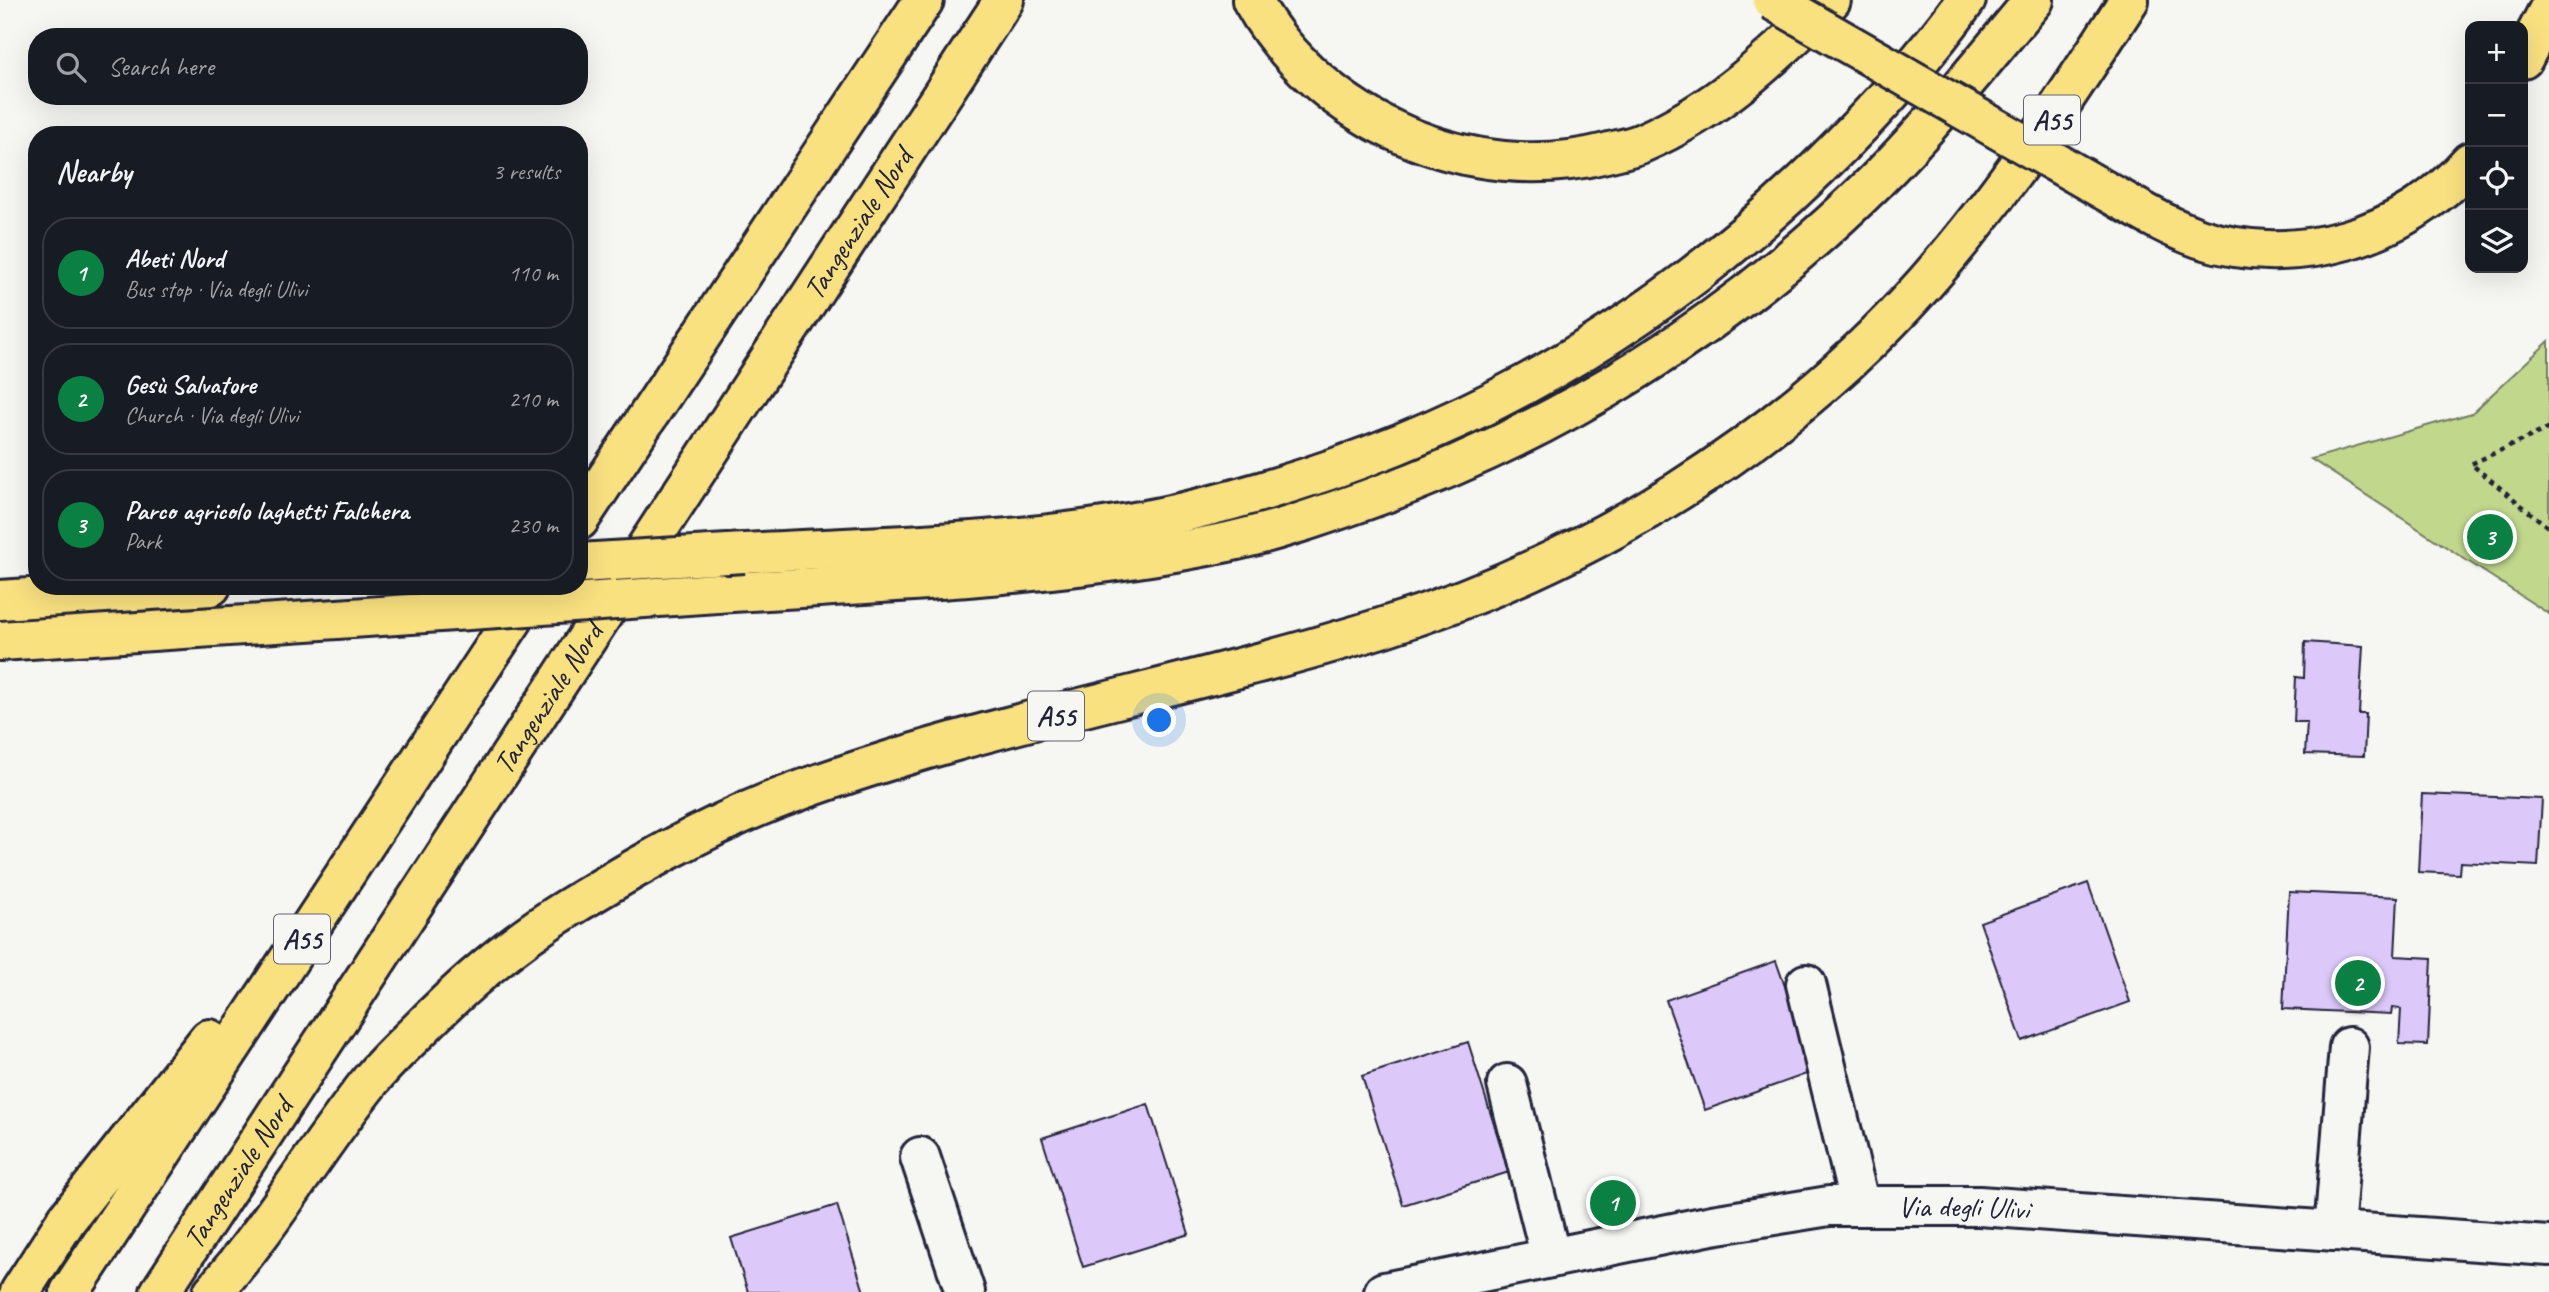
<!DOCTYPE html>
<meta charset="utf-8">
<style>
:root{--surface:#171b24;--page:#20242c;--text:#f1f3f6;--muted:#9ea1a6;--line:#363941;--accent:#0b8043}
body{margin:0;font-family:Caveat,sans-serif;background:var(--page);color:var(--text)}
.controls{position:absolute;right:21px;top:21px;display:grid;overflow:hidden;border-radius:14px;box-shadow:0 7px 28px #0002}
.controls button{width:63px;height:63px;display:grid;place-items:center;padding:0;border:0;border-bottom:2px solid var(--line);background:var(--surface);color:var(--text);font:35px sans-serif}
.you{position:absolute;left:1160px;top:721px;width:24px;height:24px;margin:-18px;border:5px solid #fff;border-radius:50%;background:#1a73e8;box-shadow:0 0 0 10px #1a73e833}
.badge{display:grid;place-items:center;width:46px;height:46px;border-radius:50%;background:var(--accent);color:#fff;font-size:23px;font-weight:700}
.pin{position:absolute;translate:-50% -50%;border:4px solid #fff;box-shadow:0 2px 7px #0006}
.list{margin:0;padding:0;list-style:none}
h2{display:flex;justify-content:space-between;align-items:center;height:91px;margin:0;padding:0 28px;font-size:30px}
h2 small{font-size:23px;font-weight:400;color:var(--muted)}
.list li{display:grid;grid-template-columns:46px 1fr auto;gap:21px;align-items:center;box-sizing:border-box;height:112px;margin:0 14px 14px;padding:0 14px;border:2px solid var(--line);border-radius:28px}
.list b{display:block;font-size:26px;white-space:nowrap}
.list p{margin:0;font-size:23px;white-space:nowrap;color:var(--muted)}
.list em{font-size:23px;font-style:normal;color:var(--muted)}
.icon{flex:none;width:38px;height:38px;fill:none;stroke:currentColor;stroke-width:2;stroke-linecap:round;stroke-linejoin:round}
.map{position:relative;flex:none;width:2549px;height:1292px;overflow:hidden}
.search{position:absolute;background:var(--surface);box-shadow:0 7px 28px #0002;left:28px;top:28px;width:560px;height:77px;display:flex;align-items:center;gap:18px;box-sizing:border-box;padding:0 24px;border-radius:28px;color:var(--muted);font-size:26px}
.panel{position:absolute;background:var(--surface);box-shadow:0 7px 28px #0002;left:28px;top:126px;width:560px;height:469px;border-radius:28px}
.map>svg:first-child{display:block}
.green{fill:#c1d78c;stroke:#727c64;stroke-width:2}
.building{fill:#dcc9fa;stroke:#22223b;stroke-width:2}
.lines{fill:none;stroke-linecap:round;stroke-linejoin:round}
.minor-casing{stroke:#22223b;stroke-width:44}
.highway-casing{stroke:#22223b;stroke-width:44}
.path{stroke:#22223b;stroke-width:4.5;stroke-dasharray:5 5;stroke-linecap:butt}
.minor{stroke:#f6f6f2;stroke-width:38}
.highway{stroke:#fae180;stroke-width:38}
.highway-bridge-casing{stroke:#22223b;stroke-width:44;stroke-linecap:butt}
.highway-bridge{stroke:#fae180;stroke-width:38}
.labels{text-anchor:middle;dominant-baseline:central;stroke-width:6;stroke-linejoin:round;paint-order:stroke}
.shield{fill:#f6f6f2;stroke:#626272;stroke-width:2}
.shield-label{font-size:28px;font-weight:bold;fill:#22223b}
.street-label{font-size:30px;fill:#22223b;stroke:#f6f6f2}
</style>
<div class="map">
<svg width="2549" height="1292" viewBox="0 0 2549 1292">
<rect width="100%" height="100%" fill="#f6f6f2"/>
<filter id="ink" filterUnits="userSpaceOnUse"><feTurbulence type="fractalNoise" baseFrequency=".0143" numOctaves="2"/><feDisplacementMap in="SourceGraphic" scale="14" xChannelSelector="R" yChannelSelector="G"/><feConvolveMatrix kernelMatrix="1 2 1 2 8 2 1 2 1" color-interpolation-filters="sRGB"/></filter>
<g filter="url(#ink)">
<path class="green" d="M2549,341V614L2311,459L2472,413Z"/>
<path class="building" d="M2305,642L2363,646L2359,714H2366L2364,756L2305,754L2307,722H2294L2296,677L2304,678Z
M2422,794L2542,799L2538,866L2460,862L2459,874L2418,872Z
M2088,883L2130,1002L2022,1041L1980,922Z
M2289,892L2398,897L2395,956L2432,958L2428,1045L2399,1044L2401,1009L2392,1008L2391,1014L2283,1009Z
M1776,961L1815,1071L1705,1110L1666,1000Z
M1468,1042L1509,1172L1403,1205L1362,1076Z
M1148,1104L1189,1234L1083,1267L1042,1138Z
M837,1205L864,1292H748L731,1238Z"/>
<g class="lines">
<defs>
<g id="minor">
<path d="M1806,984L1860,1206"/>
<path d="M1507,1084L1551,1258"/>
<path d="M920,1157L965,1292"/>
<path d="M2334,1231L2349,1047"/>
<path id="s1" d="M1384,1292L1712,1225L1829,1206H1979L2549,1246"/>
</g>
<g id="highway">
<path d="M1252,0C1319,121 1472,188 1606,153C1617,150 1630,148 1642,143C1718,110 1773,58 1831,0"/>
<path d="M2523,59L2549,9"/>
<path d="M2104,190C2135,207 2165,226 2199,238C2294,270 2405,237 2470,162"/>
<path d="M579,520L924,0"/>
<path d="M744,553C886,545 1047,544 1184,512C1430,454 1637,344 1818,168C1871,116 1923,61 1966,0"/>
<path d="M717,593C889,582 1059,577 1228,542C1275,532 1321,516 1366,500C1556,433 1731,324 1875,182C1932,125 1982,62 2034,0"/>
<path d="M0,600L211,586"/>
<path d="M0,641L352,618"/>
<path d="M20,1292L67,1219L209,1039"/>
<path d="M70,1292L535,586"/>
<path id="s2" d="M160,1292L1004,0"/>
<path d="M213,1292C272,1226 316,1148 371,1080C386,1061 404,1045 421,1028C466,982 514,941 570,907C634,868 702,829 772,801C968,725 1183,690 1384,627C1590,562 1782,444 1925,283C2003,195 2066,98 2129,0"/>
</g>
</defs>
<use href="#minor" class="minor-casing"/>
<use href="#highway" class="highway-casing"/>
<path class="path" d="M2549,428L2471,464L2549,528"/>
<use href="#minor" class="minor"/>
<use href="#highway" class="highway"/>
<defs>
<path id="highway-bridge" d="M1772,0L2104,190
M579,563L744,553
M352,618L717,593"/>
</defs>
<use href="#highway-bridge" class="highway-bridge-casing"/>
<use href="#highway-bridge" class="highway-bridge"/>
</g>
</g>
<g class="labels">
<g class="shield">
<rect x="2024" y="95.5" width="56" height="49" rx="5"/>
<rect x="1028" y="691.5" width="56" height="49" rx="5"/>
<rect x="274" y="914.5" width="56" height="49" rx="5"/>
</g>
<g class="shield-label">
<text x="2052" y="120">A55</text>
<text x="1056" y="716">A55</text>
<text x="302" y="939">A55</text>
</g>
<g class="street-label">
<text stroke="none"><textPath href="#s2" startOffset="1276">Tangenziale Nord</textPath></text>
<text stroke="none"><textPath href="#s2" startOffset="709">Tangenziale Nord</textPath></text>
<text stroke="none"><textPath href="#s2" startOffset="142">Tangenziale Nord</textPath></text>
<text stroke="none"><textPath href="#s1" startOffset="588">Via degli Ulivi</textPath></text>
</g>
</g>
</svg>
<div class="controls">
<button>+</button>
<button>−</button>
<button><svg class="icon" aria-label="locate" viewBox="0 0 24 24"><circle cx="12" cy="12" r="6"/><path d="M12 2v4M12 18v4M2 12h4M18 12h4"/></svg></button>
<button><svg class="icon" aria-label="layers" viewBox="0 0 24 24"><path d="M12 4l9 5-9 5-9-5zM3 14l9 5 9-5"/></svg></button>
</div>
<div class="you"></div>
<div class="pin badge" style="left:1613px;top:1203px">1</div>
<div class="pin badge" style="left:2358px;top:983px">2</div>
<div class="pin badge" style="left:2490px;top:537px">3</div>
<div class="search"><svg class="icon" aria-label="search" viewBox="0 0 24 24"><circle cx="10" cy="10" r="6"/><path d="M15 15l6 6"/></svg>Search here</div>
<section class="panel">
<h2>Nearby<small>3 results</small></h2>
<ul class="list">
<li><span class="badge">1</span><div><b>Abeti Nord</b><p>Bus stop · Via degli Ulivi</p></div><em>110 m</em></li>
<li><span class="badge">2</span><div><b>Gesù Salvatore</b><p>Church · Via degli Ulivi</p></div><em>210 m</em></li>
<li><span class="badge">3</span><div><b>Parco agricolo laghetti Falchera</b><p>Park</p></div><em>230 m</em></li>
</ul>
</section>
</div>
